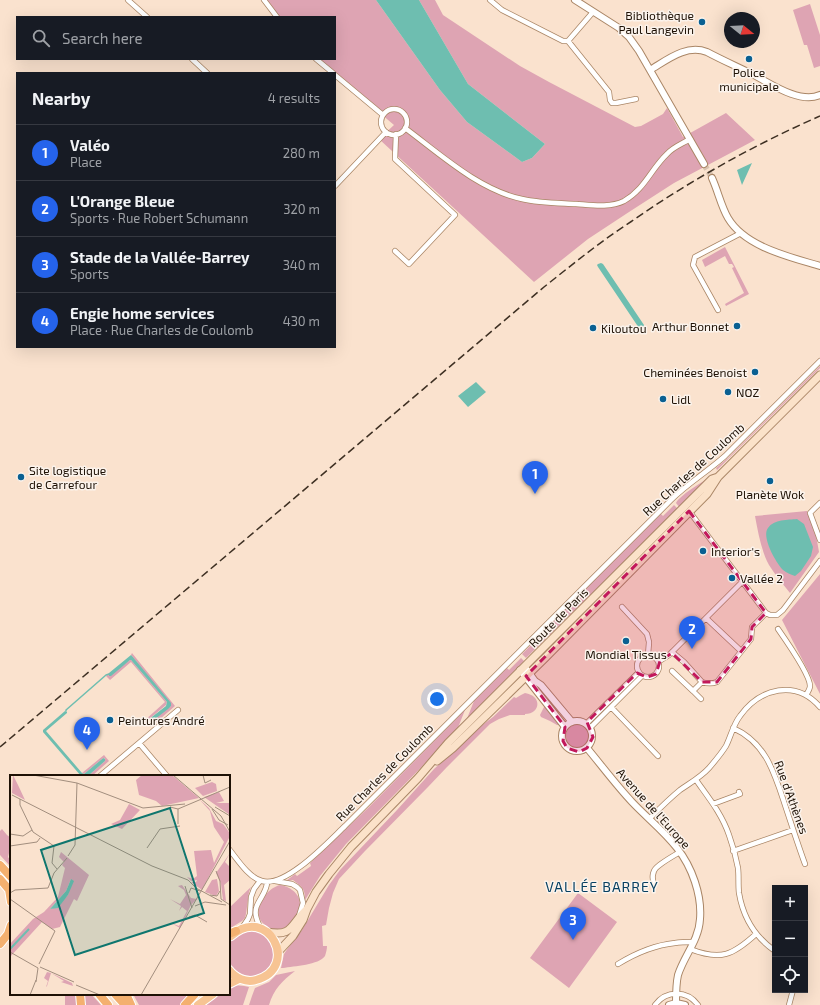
<!DOCTYPE html>
<meta charset="utf-8">
<style>
:root{--surface:#171b24;--page:#242831;--text:#f1f3f6;--muted:#9ea1a6;--line:#363941;--accent:#2563eb}
body{margin:0;font-family:"Exo 2",sans-serif;background:var(--page);color:var(--text)}
.controls{position:absolute;right:12px;bottom:12px;display:grid;overflow:hidden;border-radius:0px;box-shadow:0 4px 16px #0002}
.controls button{width:36px;height:36px;display:grid;place-items:center;padding:0;border:0;border-bottom:1px solid var(--line);background:var(--surface);color:var(--text);font:20px sans-serif}
.compass{position:absolute;left:724px;top:12px;width:36px;height:36px;border-radius:50%;background:var(--surface);box-shadow:0 4px 16px #0002;rotate:108deg}
.you{position:absolute;left:437px;top:699px;width:14px;height:14px;margin:-10px;border:3px solid #fff;border-radius:50%;background:#1a73e8;box-shadow:0 0 0 6px #1a73e833}
.badge{display:grid;place-items:center;width:26px;height:26px;border-radius:50%;background:var(--accent);color:#fff;font-size:13px;font-weight:700}
.pin{position:absolute;translate:-50% -33px;filter:drop-shadow(0 1px 2px #0008)}
.pin::after{content:'';position:absolute;top:21px;width:14px;height:12px;background:inherit;clip-path:polygon(0 0,100% 0,50% 100%)}
.list{margin:0;padding:0;list-style:none}
h2{display:flex;justify-content:space-between;align-items:center;height:52px;margin:0;padding:0 16px;font-size:17px}
h2 small{font-size:13px;font-weight:400;color:var(--muted)}
.list li{display:grid;grid-template-columns:26px 1fr auto;gap:12px;align-items:center;box-sizing:border-box;height:56px;padding:0 16px;border-top:1px solid var(--line)}
.list b{display:block;font-size:15px;white-space:nowrap}
.list p{margin:0;font-size:13px;white-space:nowrap;color:var(--muted)}
.list em{font-size:13px;font-style:normal;color:var(--muted)}
.icon{flex:none;width:22px;height:22px;fill:none;stroke:currentColor;stroke-width:2;stroke-linecap:round;stroke-linejoin:round}
.map{position:relative;flex:none;width:820px;height:1005px;overflow:hidden}
.search{position:absolute;background:var(--surface);box-shadow:0 4px 16px #0002;left:16px;top:16px;width:320px;height:44px;display:flex;align-items:center;gap:10px;box-sizing:border-box;padding:0 14px;border-radius:0px;color:var(--muted);font-size:15px}
.panel{position:absolute;background:var(--surface);box-shadow:0 4px 16px #0002;left:16px;top:72px;width:320px;height:276px;border-radius:0px}
.map>svg:first-child{display:block}
.green{fill:#dea4b3}
.water{fill:#6ebeb0}
.lines{fill:none;stroke-linecap:round;stroke-linejoin:round}
.stream{stroke:#6ebeb0;stroke-width:1.5}
.tertiary-tunnel{stroke:#d9c3b0;stroke-width:6;stroke-dasharray:6 3;stroke-linecap:butt}
.minor-casing{stroke:#aa8666;stroke-width:6}
.tertiary-casing{stroke:#aa8666;stroke-width:8}
.secondary-casing{stroke:#aa8666;stroke-width:9}
.primary-casing{stroke:#fff;stroke-width:10}
.trunk-casing{stroke:#fff;stroke-width:10}
.minor{stroke:#fff;stroke-width:4.5}
.tertiary{stroke:#fff;stroke-width:6}
.secondary{stroke:#fbe2c9;stroke-width:7}
.primary{stroke:#f7c493;stroke-width:8}
.trunk{stroke:#f4b06f;stroke-width:8}
.rail{stroke:#3e3023;stroke-width:1.5;stroke-dasharray:8 4;stroke-linecap:butt}
.marked{fill:#c2185b;fill-opacity:0.2;stroke:#c2185b;stroke-width:3;stroke-dasharray:8 5;stroke-linejoin:round}
.poi-dot{fill:#0a6092;stroke:#fbf3ec;stroke-width:1.5}
.labels{text-anchor:middle;dominant-baseline:central;stroke-width:3;stroke-linejoin:round;paint-order:stroke}
.poi-label{font-size:12px;fill:#1e1105;stroke:#fbf3ec;text-anchor:start}
.street-label{font-size:12px;fill:#1e1105;stroke:#fbf3ec}
.quarter-label{font-size:14px;letter-spacing:1px;fill:#063f61;stroke:#fbf3ec}
.inset-river{fill:none;stroke:#6ebeb0;stroke-width:2}
.inset-road{fill:none;stroke:#a28e7e;stroke-width:1}
.view{fill:#0f766e;fill-opacity:0.15;stroke:#0f766e;stroke-width:2}
.inset-edge{fill:none;stroke:#1e1105;stroke-width:2}
</style>
<div class="map">
<svg width="820" height="1005" viewBox="0 0 820 1005">
<rect width="100%" height="100%" fill="#fae2ce"/>
<path class="green" d="M264,0H376L440,90L467,122L522,162L532,158L545,144L468,84L419,0H435L443,15L520,66L549,82L635,127L641,126L663,114L667,108L683,137L726,113L755,140L674,183L629,212L588,239L534,282L379,139L394,125L316,59H335V17H277Z
M810,4L820,35V66L814,68L807,45H804L793,10Z
M725,247L749,294L726,306L725,304L744,293L732,268L734,267L732,264H729L725,256L705,267L702,260Z
M820,366V368L711,476L717,470L716,468L728,458Z
M710,477L680,508L676,503C680,495 701,483 710,477Z
M674,505L679,510C628,560 576,608 526,658L522,654L544,632L543,631L661,514L663,516Z
M807,511L816,535L819,552L790,593C783,584 775,575 769,565C761,550 758,532 755,516Z
M820,574V694L782,620Z
M132,653L175,706L152,726L151,724L148,726L144,721L165,702L131,662L110,680L106,676L109,673V675L130,660H131L167,702L166,705L148,720L147,722L171,706L132,656L131,655Z
M521,658L524,661L466,721L474,701L507,668L509,670Z
M525,693C543,696 540,714 525,714V715H510L499,719L490,724L447,767L428,787L365,851L339,879L333,893L329,908L326,925L322,926L323,946H327C327,949 326,953 325,956C319,965 294,966 283,968H281L284,954L288,948L302,930L329,885L340,870L397,810L434,769L481,726L493,717L514,697L516,698L521,695Z
M544,707H546L559,723V725H557L550,721L541,717L540,715Z
M465,710L457,730L452,736L346,844L320,876L305,900C305,888 302,887 293,880L286,881L295,874L297,876L311,866L310,863L369,807Z
M566 736a12 12 0 1 1 24 0a12 12 0 1 1-24 0Z
M104,755L109,761L92,776H88L105,761V758L102,759L84,774L82,773Z
M2,829L7,835L11,838V848L9,853L8,857L11,861V867L0,855V831Z
M280,885C289,886 301,894 300,905C299,919 283,936 268,927C266,925 263,924 261,921C253,908 267,888 280,885Z
M251,887L249,892L246,914L245,918L242,921L229,929V908Z
M578,893L617,922L569,988L530,958Z
M228 953a23 23 0 1 1 46 0a23 23 0 1 1-46 0Z
M295,971C282,981 274,989 269,1005H249L252,996L255,988L269,982L276,975Z
M234,985L244,986L249,987L243,1005H206L221,994H229V988Z
M65,994H77V1005H65Z
M84,994H91L101,1005H84Z
M133,994H191L181,1005H139Z"/>
<path class="water" d="M376,0H419L468,84L545,144L532,158L522,162L467,122L440,90Z
M752,163L742,185L737,170Z
M601,263L603,264L644,325L643,328H639L598,267L597,265L598,264Z
M476,382L486,392L468,407L458,396Z
M797,519L804,524L813,547L811,556L801,571L795,576C790,574 787,573 783,570C776,563 761,537 768,528C774,519 788,520 797,519Z
M131,655L132,656L171,703V706L168,709L150,723L147,722L148,720L166,706L167,702L131,660H130L111,676H109V673Z
M65,711L67,712V713L46,731L82,773L84,774L102,759L104,758L105,759V761L88,776H81L43,732V730Z"/>
<g class="lines">
<path class="stream" d="M66,711V710L106,675L109,674"/>
<path class="tertiary-tunnel" d="M704,164L712,178"/>
<defs>
<path id="minor" d="M128,0L147,17
M264,0L277,17
M490,0L502,10L563,41H568L593,12
M568,41L609,92L610,100L612,103H616L636,99
M192,59L207,73
M316,59L333,73
M335,75L383,115
M381 122a13 13 0 1 1 26 0a13 13 0 1 1-26 0Z
M405,128C440,154 479,190 522,199C539,203 558,203 576,204C591,205 610,208 624,201C645,189 651,169 667,154C673,147 682,144 690,139
M335,186L386,132
M395,251L409,264L455,215L395,159L396,134
M718,310L693,265L695,257L741,233
M820,503L810,513L820,540
M689,511L766,613L770,615H777L783,610L820,561
M622,607L647,634L649,642L648,655
M706,618L741,651
M778,629C785,639 810,675 810,686C810,689 808,692 806,695
M672,652L684,662L702,682C708,684 712,684 717,682L751,639L752,627L766,613
M637 666a11 11 0 1 1 22 0a11 11 0 1 1-22 0Z
M658,661L661,660L669,655L742,582
M672,671L693,691L702,682
M693,691L701,699
M611,707L658,756
M586,724L639,672
M590,728L642,676
M733,728C767,743 775,775 786,808C792,826 798,845 805,864
M139,743L167,776
M100,776L178,710
M696,780C708,797 722,814 729,835C733,846 736,857 738,868C739,876 738,884 739,893C743,917 755,937 775,951
M713,804L740,794L739,792
M649,819C659,809 669,799 680,790C690,783 701,777 709,768C715,761 721,754 726,746C731,736 733,725 740,716C760,688 796,679 820,707
M229,849C237,859 249,878 262,881C286,888 329,841 345,826L671,500C687,484 707,472 725,456L820,361
M733,851L793,830
M275,881L292,884L297,887L300,890L303,903L299,916
M654,884C652,879 652,872 656,868C661,863 673,856 680,852
M242,928L248,919L250,914L251,897L254,889L260,881
M261,929C259,925 257,921 256,916C253,903 267,895 267,882
M690,949C721,961 733,955 756,934
M618,964C636,953 655,945 675,943C681,942 688,942 694,942
M655,1005C666,990 687,990 698,1005
M789,1005L793,990"/>
<path id="tertiary" d="M575,0L619,28L629,37L639,51L704,164
M650,70C667,60 686,44 707,52C722,60 738,67 754,75C771,84 800,104 820,95
M712,178C718,191 721,206 728,218C745,247 790,257 820,266
M520,670L565,727
M527,670L535,681L541,685L572,722
M562 736a15 15 0 1 1 30 0a15 15 0 1 1-30 0Z
M587,748C602,766 616,785 632,802C646,817 664,831 677,848C692,867 702,895 700,919C699,940 684,956 678,975C676,984 676,993 676,1003
M669,1005L676,1003L685,1005"/>
<path id="secondary" d="M437,761L453,748L545,658L707,494L718,477L820,375
M267,932C293,937 290,925 306,910
M278,952L293,936L303,920L307,909L316,892L329,874L351,847L418,778L448,743L712,479L718,477"/>
<path id="primary" d="M229,970C235,978 246,983 256,980C301,968 268,903 231,936
M229,984L239,979
M198,1005L213,994"/>
<path id="trunk" d="M0,865L11,877
M0,879L11,892
M9,889L11,902
M229,934L236,931
M0,944L8,934L11,925
M80,994L81,1005
M99,994L108,1005
M115,994L125,1005
M126,994L131,1005
M185,1005L195,994"/>
</defs>
<use href="#minor" class="minor-casing"/>
<use href="#tertiary" class="tertiary-casing"/>
<use href="#secondary" class="secondary-casing"/>
<use href="#primary" class="primary-casing"/>
<use href="#trunk" class="trunk-casing"/>
<use href="#minor" class="minor"/>
<use href="#tertiary" class="tertiary"/>
<use href="#secondary" class="secondary"/>
<use href="#primary" class="primary"/>
<use href="#trunk" class="trunk"/>
<path class="rail" d="M0,747L544,287C573,264 601,241 632,221C691,180 754,145 820,116"/>
</g>
<path class="marked" d="M689,511L766,613L752,627L751,639L717,682H702L672,653L660,661L656,674L647,677L637,673L587,722L593,737L587,748L579,752L567,748L563,741L565,727L526,676Z"/>
<g class="poi-dot">
<circle cx="702" cy="22" r="4"/>
<circle cx="749" cy="59" r="4"/>
<circle cx="737" cy="326" r="4"/>
<circle cx="593" cy="328" r="4"/>
<circle cx="755" cy="372" r="4"/>
<circle cx="728" cy="392" r="4"/>
<circle cx="663" cy="399" r="4"/>
<circle cx="21" cy="477" r="4"/>
<circle cx="770" cy="481" r="4"/>
<circle cx="703" cy="551" r="4"/>
<circle cx="732" cy="578" r="4"/>
<circle cx="626" cy="641" r="4"/>
<circle cx="110" cy="720" r="4"/>
</g>
<g class="labels">
<g class="poi-label">
<text x="694" y="15" text-anchor="end">Bibliothèque<tspan x="694" dy="14">Paul Langevin</tspan></text>
<text x="749" y="72" text-anchor="middle">Police<tspan x="749" dy="14">municipale</tspan></text>
<text x="729" y="326" text-anchor="end">Arthur Bonnet</text>
<text x="601" y="328">Kiloutou</text>
<text x="747" y="372" text-anchor="end">Cheminées Benoist</text>
<text x="736" y="392">NOZ</text>
<text x="671" y="399">Lidl</text>
<text x="29" y="470">Site logistique<tspan x="29" dy="14">de Carrefour</tspan></text>
<text x="770" y="494" text-anchor="middle">Planète Wok</text>
<text x="711" y="551">Interior's</text>
<text x="740" y="578">Vallée 2</text>
<text x="626" y="654" text-anchor="middle">Mondial Tissus</text>
<text x="118" y="720">Peintures André</text>
</g>
<g class="street-label">
<text transform="translate(693 469) rotate(-42)">Rue Charles de Coulomb</text>
<text transform="translate(558 617) rotate(-45)">Route de Paris</text>
<text transform="translate(384 772) rotate(-45)">Rue Charles de Coulomb</text>
<text transform="translate(792 797) rotate(70)">Rue d'Athènes</text>
<text transform="translate(654 808) rotate(48)">Avenue de l'Europe</text>
</g>
<g class="quarter-label">
<text x="602" y="886">VALLÉE BARREY</text>
</g>
</g>
<g transform="translate(10 775)">
<rect width="220" height="220" fill="#fae2ce"/>
<path d="M3,0L8,10L15,25L2,18ZM132,0H162L189,23L152,31L146,26L129,20L126,5ZM202,7L206,9L207,16L193,21L185,13ZM209,17L214,26L206,28H220V40L194,22ZM189,24L199,33L206,46L213,49L219,57V63L192,115L181,107H186L187,105L181,106L177,102L183,104L187,101L184,76L201,75L204,88L214,67L204,52L200,36ZM119,29L130,35L112,54L101,49L110,45ZM51,77L79,100L67,126L64,124L50,152L42,154L32,147L0,182V169L23,144L34,137L48,122L55,93L52,90L54,87L49,82ZM61,104L58,120L47,132L40,134L56,116ZM220,78L215,87L220,92V105L214,110L216,126L213,125L211,109L206,98ZM207,104L209,116L206,121L195,117L202,105ZM172,110L181,123L187,124L181,130L170,153L161,148L169,151L177,136L172,132L169,136L171,131L160,124L170,129L176,120L174,115L168,111ZM37,197L41,198L62,208L63,211L51,207L54,206L41,198L37,211L36,212L38,206L34,203Z" fill="#dea4b3" fill-rule="evenodd"/>
<path d="M61,104L64,106L58,120L48,133L40,134L56,116Z" fill="#6ebeb0"/>
<path class="inset-river" d="M0,174L19,154"/>
<path class="inset-road" d="M23,0L67,8L133,33L175,29M163,0L211,41L220,57M193,0L195,8L201,5M2,20L142,91L178,105L186,113L212,127M10,24V30L23,57L44,71L42,88L47,94M160,32L168,34L220,12M205,32L220,41M202,34L209,45L218,50M168,49V34M0,59L13,61L22,55M0,71L27,67L30,63M137,73L150,54L170,51M58,81L65,70L67,8M206,96L210,106L211,124L220,130M175,111L182,133M0,118L5,115L38,113L44,98L57,83M179,118L181,113L190,116M200,120L207,121L210,116M0,124L45,156L29,189M185,131L195,127L216,130M179,142L185,140L197,147M0,177L28,193M30,192L64,207M26,207L28,193M66,210L90,220M20,220L26,205M131,220L220,66"/>
<path class="view" d="M160,33L194,138L65,180L31,75Z"/>
<rect width="220" height="220" class="inset-edge"/>
</g>
</svg>
<div class="controls">
<button>+</button>
<button>−</button>
<button><svg class="icon" aria-label="locate" viewBox="0 0 24 24"><circle cx="12" cy="12" r="6"/><path d="M12 2v4M12 18v4M2 12h4M18 12h4"/></svg></button>
</div>
<svg class="compass" viewBox="-18 -18 36 36"><path d="M0-13l5 13h-10z" fill="#e53935"/><path d="M0 13l5-13h-10z" fill="#9ea1a6"/></svg>
<div class="you"></div>
<div class="pin badge" style="left:535px;top:494px">1</div>
<div class="pin badge" style="left:692px;top:649px">2</div>
<div class="pin badge" style="left:573px;top:940px">3</div>
<div class="pin badge" style="left:87px;top:750px">4</div>
<div class="search"><svg class="icon" aria-label="search" viewBox="0 0 24 24"><circle cx="10" cy="10" r="6"/><path d="M15 15l6 6"/></svg>Search here</div>
<section class="panel">
<h2>Nearby<small>4 results</small></h2>
<ul class="list">
<li><span class="badge">1</span><div><b>Valéo</b><p>Place</p></div><em>280 m</em></li>
<li><span class="badge">2</span><div><b>L'Orange Bleue</b><p>Sports · Rue Robert Schumann</p></div><em>320 m</em></li>
<li><span class="badge">3</span><div><b>Stade de la Vallée-Barrey</b><p>Sports</p></div><em>340 m</em></li>
<li><span class="badge">4</span><div><b>Engie home services</b><p>Place · Rue Charles de Coulomb</p></div><em>430 m</em></li>
</ul>
</section>
</div>
